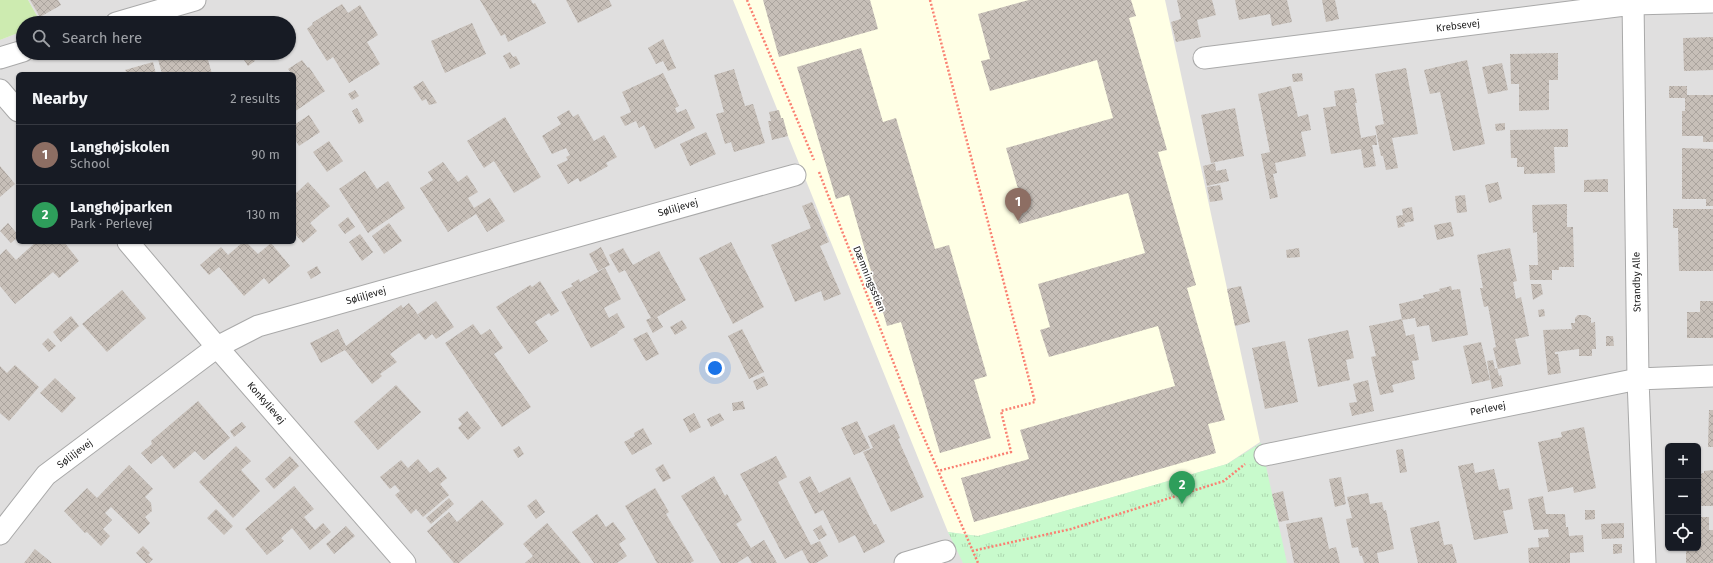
<!DOCTYPE html>
<meta charset="utf-8">
<style>
:root{--surface:#171b24;--page:#242831;--text:#f1f3f6;--muted:#9ea1a6;--line:#363941;--accent:#d40000}
body{margin:0;font-family:"Fira Sans",sans-serif;background:var(--page);color:var(--text)}
.controls{position:absolute;right:12px;bottom:12px;display:grid;overflow:hidden;border-radius:6px;box-shadow:0 1px 3px #0004}
.controls button{width:36px;height:36px;display:grid;place-items:center;padding:0;border:0;border-bottom:1px solid var(--line);background:var(--surface);color:var(--text);font:20px sans-serif}
.you{position:absolute;left:715px;top:368px;width:14px;height:14px;margin:-10px;border:3px solid #fff;border-radius:50%;background:#1a73e8;box-shadow:0 0 0 6px #1a73e833}
.badge{display:grid;place-items:center;width:26px;height:26px;border-radius:50%;background:var(--accent);color:#fff;font-size:13px;font-weight:700}
.pin{position:absolute;translate:-50% -33px;filter:drop-shadow(0 1px 2px #0008)}
.pin::after{content:'';position:absolute;top:21px;width:14px;height:12px;background:inherit;clip-path:polygon(0 0,100% 0,50% 100%)}
.list{margin:0;padding:0;list-style:none}
h2{display:flex;justify-content:space-between;align-items:center;height:52px;margin:0;padding:0 16px;font-size:17px}
h2 small{font-size:13px;font-weight:400;color:var(--muted)}
.list li{display:grid;grid-template-columns:26px 1fr auto;gap:12px;align-items:center;box-sizing:border-box;height:60px;padding:0 16px;border-top:1px solid var(--line)}
.list b{display:block;font-size:15px;white-space:nowrap}
.list p{margin:0;font-size:13px;white-space:nowrap;color:var(--muted)}
.list em{font-size:13px;font-style:normal;color:var(--muted)}
.icon{flex:none;width:22px;height:22px;fill:none;stroke:currentColor;stroke-width:2;stroke-linecap:round;stroke-linejoin:round}
.map{position:relative;flex:none;width:1713px;height:563px;overflow:hidden}
.search{position:absolute;background:var(--surface);box-shadow:0 1px 3px #0004;left:16px;top:16px;width:280px;height:44px;display:flex;align-items:center;gap:10px;box-sizing:border-box;padding:0 14px;border-radius:22px;color:var(--muted);font-size:15px}
.panel{position:absolute;background:var(--surface);box-shadow:0 1px 3px #0004;left:16px;top:72px;width:280px;height:172px;border-radius:6px}
.map>svg:first-child{display:block}
.residential{fill:#e0dfdf;fill-rule:evenodd}
.education{fill:#ffffe5}
.grass{fill:#cdebb0}
.park{fill:url(#park-tufts)}
.building{fill:url(#building-cross-hatch)}
.lines{fill:none;stroke-linecap:round;stroke-linejoin:round}
.street-casing{stroke:#a9a9a9;stroke-width:23}
.path{stroke:#fa8072;stroke-width:2.5;stroke-dasharray:2 2;stroke-linecap:butt}
.street{stroke:#fff;stroke-width:21}
.labels{text-anchor:middle;dominant-baseline:central;stroke-width:3.5;stroke-linejoin:round;paint-order:stroke}
.street-label{font-size:10px;fill:#222;stroke:#fff}
</style>
<div class="map">
<svg width="1713" height="563" viewBox="0 0 1713 563">
<defs>
<pattern id="park-tufts" width="24" height="20" patternUnits="userSpaceOnUse"><rect width="24" height="20" fill="#c8facc"/><path d="M3 7l-1-3M5 7V3M7 7l1-3M15 17l-1-3M17 17v-4M19 17l1-3" fill="none" stroke="#acd6af"/></pattern>
<pattern id="building-cross-hatch" width="8" height="8" patternUnits="userSpaceOnUse"><rect width="8" height="8" fill="#c7bfb8"/><path d="M0 0l8 8M0 8l8-8" fill="none" stroke="#aba49e"/></pattern>
</defs>
<rect width="100%" height="100%" fill="#f2efe9"/>
<path class="residential" d="M28,0H1713V563H0V40L23,31V53H289V23H41ZM18,74H294V242H18ZM1668,446H1698V548H1668Z"/>
<path class="education" d="M733,0H1165L1260,442L1227,464L978,536L948,532Z"/>
<path class="grass" d="M0,0H28L41,23H23V31L0,40Z"/>
<path class="park" d="M1261,443L1287,563H963L948,532L978,536L1227,464Z"/>
<path class="building" d="M30,0H58L61,5L40,17Z
M480,0H531L533,4L535,3L546,23L508,42L505,34L501,36Z
M566,0H609L612,6L578,23Z
M763,0H870L878,29L779,57Z
M1029,0H1131L1136,16L1129,18L1167,150L1158,152L1196,285L1187,288L1225,420L1208,424L1216,453L974,522L961,478L1029,459L1020,430L1175,386L1158,326L1049,357L1040,330L1050,327L1038,284L1145,253L1128,193L1019,224L1011,194L1019,192L1006,148L1113,118L1097,60L990,91L981,61L990,59L978,14Z
M1177,0H1212L1216,15L1197,20L1201,37L1176,42L1171,22L1181,19Z
M1235,0H1287L1292,22L1272,26L1270,14L1239,20Z
M1322,0H1335L1339,19L1326,22Z
M342,4L348,13L360,5L378,35L367,42L380,64L349,83L333,57L327,61L307,29L313,24L312,23Z
M472,23L486,54L445,73L431,41Z
M1713,37V70L1684,71L1683,38Z
M663,39L676,68L668,71L663,61L656,64L648,48Z
M861,48L883,122L896,118L935,249L949,245L987,376L974,380L991,438L940,453L901,322L887,326L849,195L836,199L797,67Z
M510,52L513,57L516,56L520,64L510,69L503,56Z
M180,53H206L212,74H162L158,59Z
M242,53H250L255,61L248,66L240,54Z
M1558,53V80H1549V110L1519,111V84H1511L1510,54Z
M302,60L308,68L309,67L325,91L294,112V74H292L288,69Z
M1467,60L1485,144L1453,151L1440,92L1430,94L1424,70Z
M153,62L156,74H128L125,70Z
M1502,63L1508,90L1488,94L1482,67Z
M1406,68L1418,134L1392,138L1398,168L1386,170L1383,156H1381L1375,126L1384,124L1375,74Z
M734,69L745,106L753,104L765,143L734,152L731,142L725,144L716,114L724,112L714,75Z
M663,73L679,106L675,108L677,113L686,109L695,128L655,149L644,125L639,128L636,121L625,126L620,117L631,112L622,92Z
M1302,73L1303,81L1293,82L1292,74Z
M423,81L437,103L429,105L426,99L422,101L413,87Z
M1291,86L1298,117L1308,114L1311,130L1301,132L1306,156L1275,163L1277,173L1273,174L1278,197L1270,199L1261,154L1270,152L1258,94Z
M1669,86H1687V95H1713V142H1703V136H1682V111H1685V98H1669Z
M1354,88L1357,103H1355L1361,138L1376,135L1377,145H1372L1376,166L1364,168L1361,149L1331,154L1323,108L1336,106L1334,91Z
M355,90L359,96L352,100L348,94Z
M357,108L364,121L359,124L352,111Z
M1235,108L1244,156L1211,163L1201,115Z
M569,110L573,117L578,114L594,141L604,135L617,157L606,163L608,166L580,182L578,178L568,184L557,165L568,160L566,157L570,155L566,148L552,154L542,136L561,124L557,117Z
M779,110L781,118H783L788,136L772,140L768,121H771L769,112Z
M309,115L320,132L299,146L294,138V125Z
M505,117L541,177L514,193L494,161L484,168L467,141Z
M1505,123V130L1496,131L1495,124Z
M1568,129V147H1554L1555,173L1524,174V167H1517V158H1511L1510,130Z
M706,132L716,154L690,166L680,144Z
M329,141L343,161L327,172L313,152Z
M1682,148L1713,149V206H1706V199H1682Z
M443,162L458,182L467,175L478,192L468,198L474,208L490,198L505,221L487,232L476,214L448,232L420,188L433,180L428,172Z
M1215,163L1216,171L1226,169L1229,181L1207,186L1203,166Z
M0,166L15,184L0,197Z
M365,171L377,189L388,181L405,208L368,233L339,189Z
M1608,179V192H1584V180Z
M308,182L330,206L310,223L317,231L303,243L294,233V195Z
M1498,182L1502,199L1489,203L1485,185Z
M1220,185L1223,200L1210,202L1207,187Z
M1465,195L1467,212L1457,213L1455,196Z
M812,202L829,242L820,246L841,294L824,301L821,291L795,302L771,245L811,228L802,206Z
M1567,204V227H1573L1574,267H1559V270H1552V280H1530L1529,265H1538L1537,232L1533,233L1532,205Z
M1412,207L1414,221L1404,223L1405,226L1398,228L1396,216L1403,215L1402,209Z
M1673,209H1713V271H1679L1678,228H1673Z
M348,217L355,227L345,234L338,225Z
M1451,222L1454,236L1437,240L1434,225Z
M8,223L18,235V237L11,243L0,231Z
M389,223L402,241L384,254L372,236Z
M360,234L373,252L362,261L349,242Z
M36,242H64L79,261L59,278L53,272L15,304L0,286V255L6,249L16,260Z
M243,242H246L258,254L271,243L290,266L269,284L264,278L244,296L219,267L209,275L200,265L221,247L228,255Z
M731,242L764,307L733,324L699,258Z
M601,247L610,265L598,271L589,254Z
M623,248L633,265L659,251L686,300L657,317L663,327L653,333L646,320L651,318L625,270L619,273L609,255Z
M1299,248L1300,257L1287,258L1286,250Z
M1510,248L1517,281L1513,282L1516,299L1521,297L1529,336L1515,339L1521,364L1498,369L1493,348L1496,347L1488,306L1484,307L1480,288H1483L1477,255Z
M317,266L321,273L311,279L307,272Z
M605,268L621,299L604,308L609,318L617,313L625,327L617,332L618,333L591,348L561,292L573,286L571,284L579,279L580,282Z
M540,281L559,311L551,316L549,313L535,322L548,341L529,354L496,307L530,285L532,287Z
M1531,284H1541L1543,294L1533,300Z
M1241,286L1250,322L1235,326L1227,289Z
M1451,286L1452,290L1460,289L1468,335L1432,342L1429,325L1417,327L1415,318L1402,320L1399,304L1424,298L1423,295L1440,291L1439,289Z
M122,290L146,318L107,352L82,324Z
M436,301L454,327L436,339L432,334L425,340L419,333L390,354L397,362L380,374L382,376L372,384L345,350L321,363L310,343L338,329L346,346L401,305L403,308L409,303L428,328L418,314Z
M1700,301H1713V338H1687V312H1700Z
M1544,309L1545,316L1539,317L1538,310Z
M1578,315H1586L1591,318V323L1595,322L1596,349H1592V356H1579V349L1555,352V354H1558L1561,373L1548,375L1543,330L1572,329L1571,323H1575V318Z
M71,316L79,326L61,342L53,332Z
M1402,319L1406,336L1414,334L1419,360L1412,361L1415,379L1392,385L1394,392L1380,395L1371,357L1376,356L1369,326Z
M682,320L687,328L675,335L670,327Z
M473,324L481,335L490,329L503,348L494,354L531,407L502,427L445,343Z
M742,329L764,372L749,379L728,336Z
M1348,330L1354,358L1346,360L1350,380L1318,387L1308,339Z
M647,332L659,354L646,361L633,339Z
M1606,336H1613L1614,346H1606Z
M48,338L56,346L49,352L42,344Z
M1285,341L1298,402L1265,409L1252,348Z
M1481,342L1490,380L1472,384L1463,346Z
M1493,360L1495,369L1497,368L1499,376L1501,375L1503,386L1492,389L1487,361Z
M15,365L39,387L9,421L0,413V366L7,373Z
M764,376L768,385L757,390L753,381Z
M55,378L76,398L62,413L40,393Z
M1368,380L1374,411L1352,416L1349,403L1357,402L1353,384Z
M396,385L421,412L378,450L354,422Z
M198,401L230,438L204,460L195,451L174,469L162,455L151,464L141,453L152,444L151,441Z
M743,401L745,409L733,411L732,403Z
M1709,410H1713V447H1708Z
M467,411L481,428L468,440L458,428L462,424L458,419Z
M694,413L701,427L690,433L683,419Z
M720,413L724,420L711,427L707,419Z
M857,421L870,448L854,455L841,428Z
M242,422L246,427L234,437L230,431Z
M894,424L900,438L898,439L924,497L891,512L863,452L873,448L868,436Z
M1584,427L1596,488L1574,493L1573,487L1548,492L1538,442L1562,437L1561,432Z
M643,428L652,444L632,455L624,442L635,436L634,433Z
M236,446L251,461L241,470L260,491L233,518L199,482Z
M519,446L524,454L518,458L513,450Z
M1403,449L1407,472L1400,473L1396,450Z
M290,456L299,466L274,489L265,479Z
M776,456L787,477L778,482L811,545L820,541L828,556L816,563H809L802,550L785,559L740,474Z
M418,459L430,473L438,467L447,478L440,484L449,495L423,517L416,509L411,514L395,495L400,491L395,485L390,489L380,477L401,460L408,468Z
M1473,463L1475,473L1494,469L1499,490L1509,488L1513,509L1503,511L1508,533L1474,540L1458,466Z
M663,464L671,478L663,482L655,469Z
M129,465L153,489L145,497L151,503L152,511L145,517L150,523L139,534L111,507L105,513L112,520L103,529L110,536L101,546L87,532L85,533L64,511L87,488L97,498Z
M1713,470V506H1698V474L1704,473V471Z
M714,476L725,496L727,494L742,520L736,524L751,548L764,540L777,563H752L748,556L737,563H721L681,496Z
M810,476L819,493L850,477L874,525L876,524L885,542L864,553L855,535L839,543L823,510L815,514L799,482Z
M1341,477L1346,504L1335,507L1329,479Z
M294,486L314,509L304,517L315,530L323,523L331,532L310,550L292,528L281,538L284,541L267,555L245,529Z
M655,488L669,512L666,514L694,561L690,563H657L625,506Z
M1283,491L1289,520L1279,522L1272,494Z
M1368,493L1370,504L1382,502L1384,511L1386,510L1394,549L1377,553L1379,563H1364L1362,556H1360L1358,547L1352,548L1346,519L1352,518L1347,497Z
M1543,496L1546,514H1565L1566,527H1568L1569,536L1583,535L1584,552L1570,553V563H1529L1528,548L1539,547L1538,538L1549,537L1548,529L1534,530L1528,499Z
M449,498L454,504L431,524L426,518Z
M536,499L545,512L536,519L527,506Z
M482,500L504,524L459,563H454L427,531L449,512L457,522Z
M216,509L233,526L224,535L207,518Z
M1585,510H1595V519L1585,520Z
M597,514L606,527L613,522L626,539L619,544L627,556L617,563H594L572,532Z
M1322,517L1329,549L1336,547L1340,563H1294L1286,524Z
M1698,517H1709V530H1713V563H1686V548H1698Z
M1439,521L1444,545L1452,544L1457,563H1418L1410,528Z
M547,523L581,563H525L533,556L523,544Z
M1624,523V538L1602,539L1601,524Z
M821,525L827,535L819,540L813,530Z
M346,526L355,536L334,554L326,544Z
M1613,544H1622V553L1613,554Z
M143,546L150,553L148,555L153,559L149,563H146L136,553Z
M35,549L52,563H24Z"/>
<g class="lines">
<defs>
<path id="street" d="M1633,0L1638,379L1645,563
M116,23L195,0
M0,58L23,51
M1204,58L1633,4L1713,2
M0,90L18,111
M128,242L217,347L405,563
M1265,455L1638,379L1713,376
M0,534L46,475L217,347L258,326L795,175
M905,563L945,551"/>
</defs>
<use href="#street" class="street-casing"/>
<path class="path" d="M747,0L814,160
M930,0L1035,402L1001,411L1011,452L938,471
M819,172L912,410L978,563
M972,551L1071,529L1224,481L1245,464"/>
<use href="#street" class="street"/>
</g>
<g class="labels">
<g class="street-label">
<text transform="translate(1458 26) rotate(-7)">Krebsevej</text>
<text transform="translate(678 208) rotate(-16)">Søliljevej</text>
<text transform="translate(869 279) rotate(68)">Dæmningsstien</text>
<text transform="translate(1637 282) rotate(-91)">Strandby Alle</text>
<text transform="translate(366 296) rotate(-16)">Søliljevej</text>
<text transform="translate(266 403) rotate(49)">Konkylievej</text>
<text transform="translate(1488 409) rotate(-11)">Perlevej</text>
<text transform="translate(75 454) rotate(-37)">Søliljevej</text>
</g>
</g>
</svg>
<div class="controls">
<button>+</button>
<button>−</button>
<button><svg class="icon" aria-label="locate" viewBox="0 0 24 24"><circle cx="12" cy="12" r="6"/><path d="M12 2v4M12 18v4M2 12h4M18 12h4"/></svg></button>
</div>
<div class="you"></div>
<div class="pin badge" style="left:1018px;top:221px;background:#8d6e63">1</div>
<div class="pin badge" style="left:1182px;top:504px;background:#2e9e5b">2</div>
<div class="search"><svg class="icon" aria-label="search" viewBox="0 0 24 24"><circle cx="10" cy="10" r="6"/><path d="M15 15l6 6"/></svg>Search here</div>
<section class="panel">
<h2>Nearby<small>2 results</small></h2>
<ul class="list">
<li><span class="badge" style="background:#8d6e63">1</span><div><b>Langhøjskolen</b><p>School</p></div><em>90 m</em></li>
<li><span class="badge" style="background:#2e9e5b">2</span><div><b>Langhøjparken</b><p>Park · Perlevej</p></div><em>130 m</em></li>
</ul>
</section>
</div>
